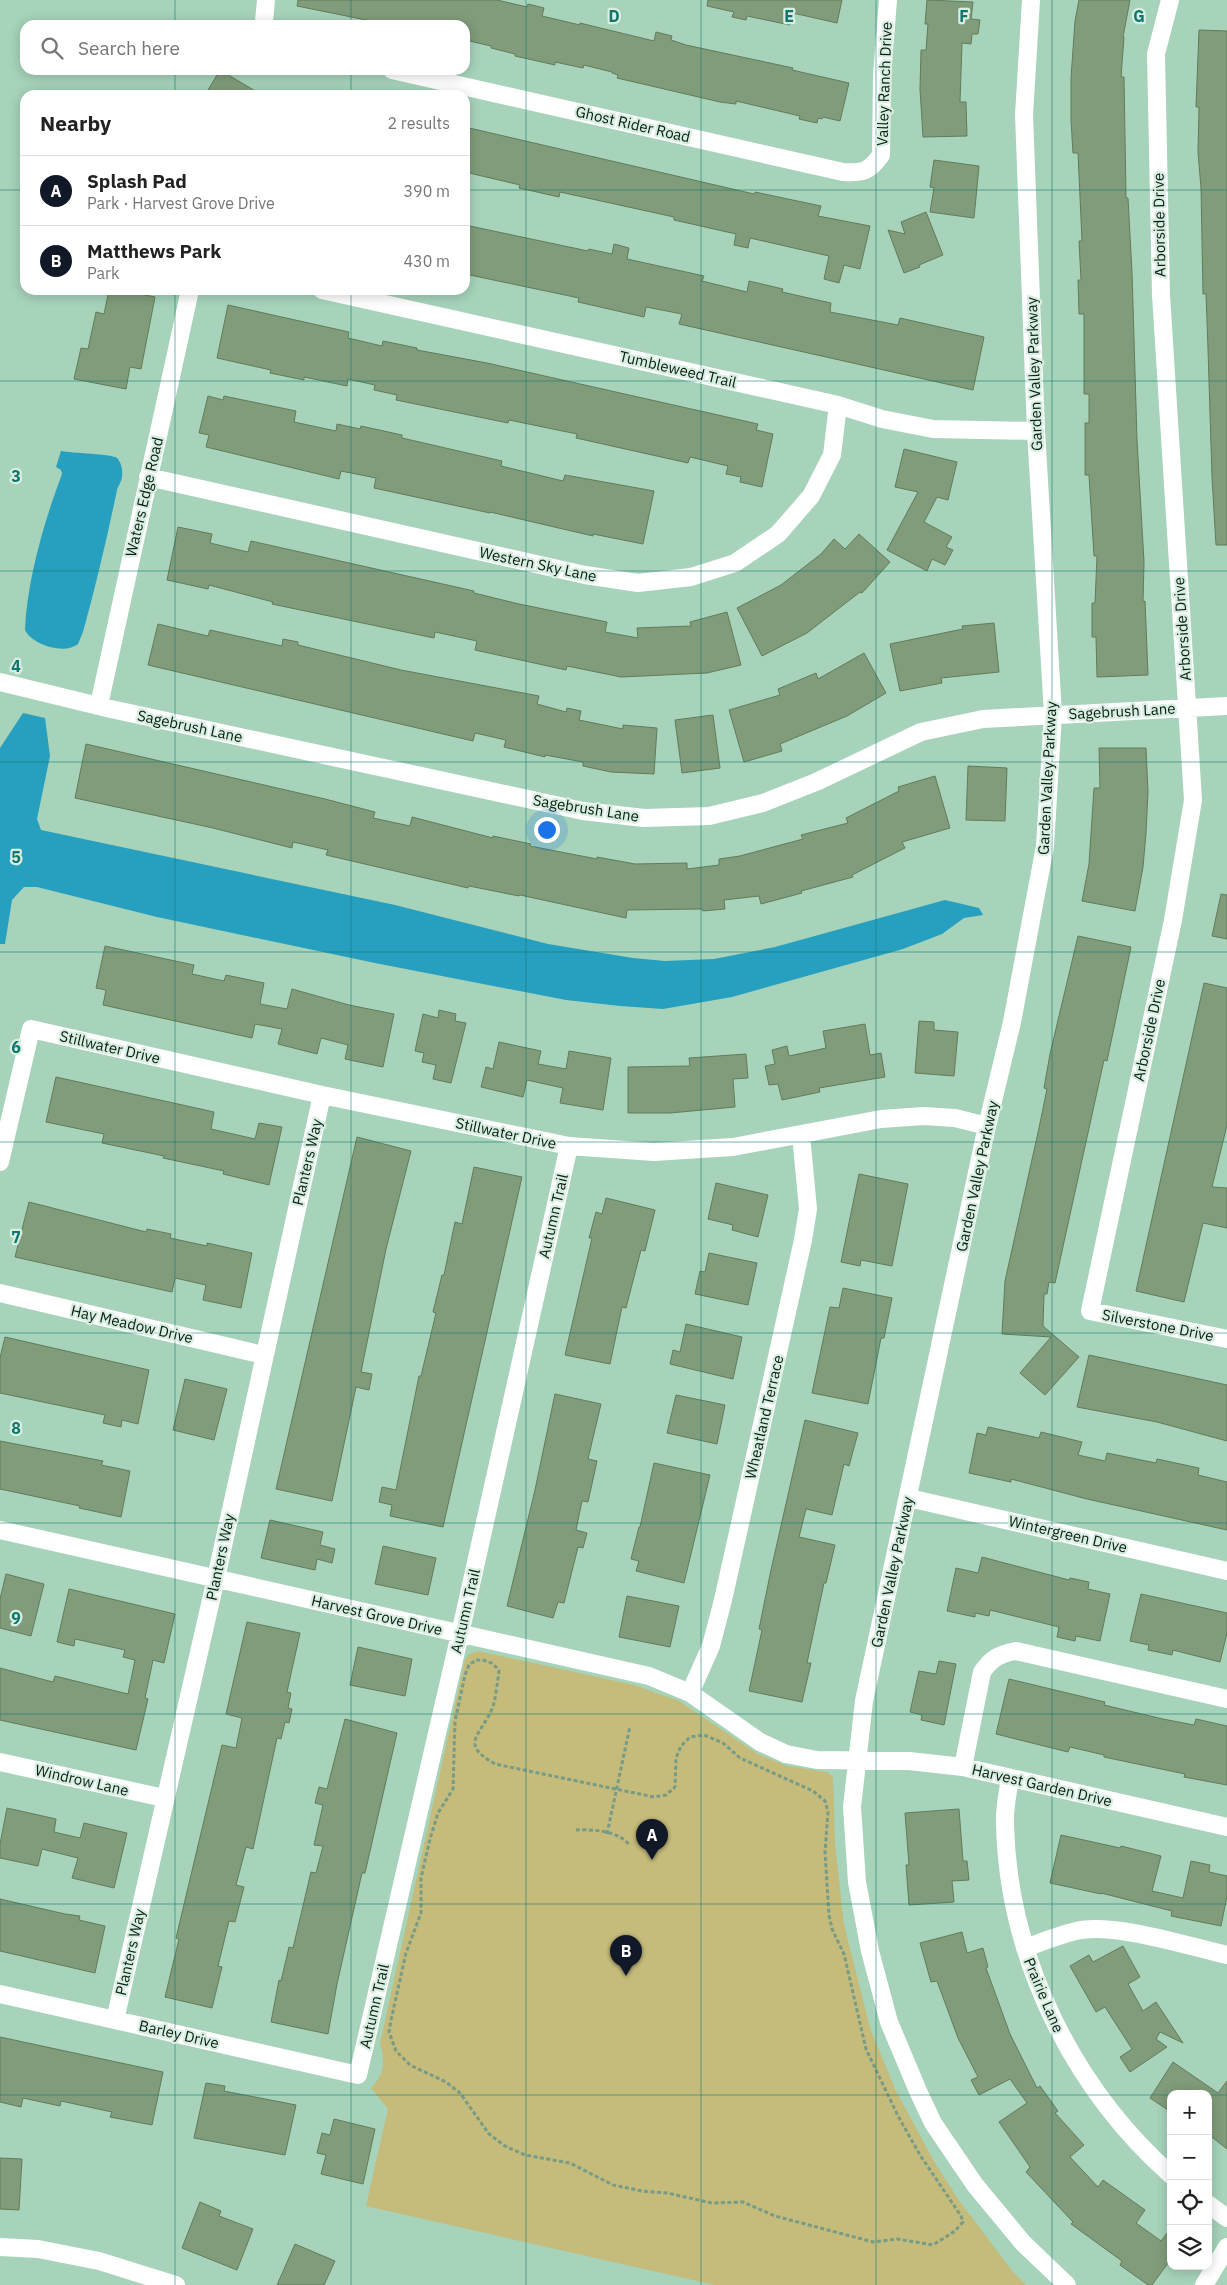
<!DOCTYPE html>
<meta charset="utf-8">
<style>
:root{--surface:#fff;--page:#f6f6f6;--text:#222;--muted:#767676;--line:#e0e0e0;--accent:#111827}
body{margin:0;font-family:"IBM Plex Sans",sans-serif;background:var(--page);color:var(--text)}
.controls{position:absolute;right:15px;bottom:15px;display:grid;overflow:hidden;border-radius:10px;box-shadow:0 2px 12px #0003}
.controls button{width:45px;height:45px;display:grid;place-items:center;padding:0;border:0;border-bottom:1px solid var(--line);background:var(--surface);color:var(--text);font:25px sans-serif}
.you{position:absolute;left:546px;top:829px;width:18px;height:18px;margin:-12px;border:4px solid #fff;border-radius:50%;background:#1a73e8;box-shadow:0 0 0 8px #1a73e833}
.badge{display:grid;place-items:center;width:32px;height:32px;border-radius:50%;background:var(--accent);color:#fff;font-size:16px;font-weight:700}
.pin{position:absolute;translate:-50% -41px;filter:drop-shadow(0 1px 2px #0008)}
.pin::after{content:'';position:absolute;top:26px;width:18px;height:15px;background:inherit;clip-path:polygon(0 0,100% 0,50% 100%)}
.list{margin:0;padding:0;list-style:none}
h2{display:flex;justify-content:space-between;align-items:center;height:65px;margin:0;padding:0 20px;font-size:21px}
h2 small{font-size:16px;font-weight:400;color:var(--muted)}
.list li{display:grid;grid-template-columns:32px 1fr auto;gap:15px;align-items:center;box-sizing:border-box;height:70px;padding:0 20px;border-top:1px solid var(--line)}
.list b{display:block;font-size:19px;white-space:nowrap}
.list p{margin:0;font-size:16px;white-space:nowrap;color:var(--muted)}
.list em{font-size:16px;font-style:normal;color:var(--muted)}
.icon{flex:none;width:28px;height:28px;fill:none;stroke:currentColor;stroke-width:2;stroke-linecap:round;stroke-linejoin:round}
.map{position:relative;flex:none;width:1227px;height:2285px;overflow:hidden}
.search{position:absolute;background:var(--surface);box-shadow:0 2px 12px #0003;left:20px;top:20px;width:450px;height:55px;display:flex;align-items:center;gap:12px;box-sizing:border-box;padding:0 18px;border-radius:15px;color:var(--muted);font-size:19px}
.panel{position:absolute;background:var(--surface);box-shadow:0 2px 12px #0003;left:20px;top:90px;width:450px;height:205px;border-radius:15px}
.map>svg:first-child{display:block}
.green{fill:#c5bb7a}
.water{fill:#279fbf}
.building{fill:#809c7a;stroke:#617c5b}
.lines{fill:none;stroke-linecap:round;stroke-linejoin:round}
.path{stroke:#769b87;stroke-width:3;stroke-dasharray:4 2.5;stroke-linecap:butt}
.minor{stroke:#fff;stroke-width:18}
.grid{fill:none;stroke:#0f766e;stroke-width:1;stroke-opacity:0.55}
.labels{text-anchor:middle;dominant-baseline:central;stroke-width:4.5;stroke-linejoin:round;paint-order:stroke}
.street-label{font-size:15px;fill:#0b1c13;stroke:#d7eee1}
.grid-label{font-size:16px;text-anchor:middle;font-weight:bold;fill:#0f766e;stroke:#d7eee1;stroke-width:4.5;stroke-linejoin:round;paint-order:stroke}
</style>
<div class="map">
<svg width="1227" height="2285" viewBox="0 0 1227 2285">
<rect width="100%" height="100%" fill="#a6d3ba"/>
<path class="green" d="M478,1651L634,1685L679,1701L758,1754L787,1766L827,1772L833,1777L835,1843L844,1925L870,2028L895,2089L935,2163L958,2199L1013,2272L1026,2285H715L366,2206L388,2109L371,2088C385,2074 385,2062 380,2043L465,1660L469,1654Z"/>
<path class="water" d="M61,451C71,453 113,454 117,458C121,462 123,470 122,476C122,481 118,486 117,490C107,538 96,585 83,632L78,644C65,655 32,645 25,630C27,580 44,522 62,474L61,470L56,467Z
M23,713L45,718L50,756L37,819L41,830L395,905L548,944L633,958L665,961L714,959L775,947L945,900L979,908L983,915L964,918L942,934L903,949L732,997L663,1009L620,1006L566,1000L375,963L157,917L37,887H24L12,900L5,944H0V748Z"/>
<path class="building" d="M298,0H497L527,7L528,4L544,8L542,16L580,25V23L654,41L656,32L672,36L671,40L686,45L793,68L792,70L849,83L840,121L823,117L822,119L818,118L817,123L799,119L800,116L736,101V104L720,102L617,78L618,75L612,73V72L584,65L583,68L555,62V65L515,56V54L491,48V46L465,40V25H391L297,6Z
M708,0H842L837,23L793,13L790,25L747,16L746,20L732,17L734,12L707,6Z
M927,0L973,2L971,19L980,20L978,34H972L971,44L962,43L960,102H966L967,136L923,137L920,89L921,50H926L928,24H925Z
M1079,0H1130L1123,37H1124L1121,77H1124L1126,198H1128L1132,272L1137,440L1144,562L1143,602L1145,601L1148,675L1097,677L1096,637H1092V603H1095L1097,556H1094L1089,475H1085V423H1089V394H1084V314H1079L1078,280H1081L1079,241H1082L1078,153H1073L1071,120V78L1075,21Z
M1199,30L1227,31V545H1216L1212,477L1208,349L1206,294H1203L1201,188L1198,152L1199,107H1196Z
M220,70L262,95H205Z
M465,127L754,194L755,192L821,206L818,216L870,226L860,269L844,265L839,283L824,279L829,256L750,238L748,248L734,245L736,234L674,220V217L560,192L559,197L519,188L520,185L465,172Z
M934,160L979,166L974,218L930,212L934,188L930,187Z
M926,212L943,255L919,265L920,267L904,273L888,230L905,234L901,222Z
M465,225L588,251L589,249L612,254L614,244L629,248L627,259L704,276L702,281L747,292L749,281L783,289L782,292L831,303L830,312L898,325L900,318L984,337L973,390L679,324L682,314L646,307L644,317L578,302L579,298L465,274Z
M109,290H122L155,297L141,369L130,367L126,389L74,379L81,348L88,349L96,312L104,314Z
M228,305L349,332L348,338L382,346L383,341L417,348V350L487,363L758,424L756,430L773,434L762,487L740,482L741,477L726,474L728,466L690,457L688,463L576,438L577,434L509,420L508,423L396,400L397,395L374,390L375,385L348,379L347,386L304,377V380L270,373L271,370L217,358Z
M208,396L223,400L224,396L296,411L294,422L336,431L337,424L360,429L361,426L402,435V438L502,461L501,466L563,481L565,475L654,491L643,544L593,534V536L490,512V513L374,488L376,478L341,471L339,479L206,447L209,435L199,433Z
M904,449L957,462L948,500L937,497L924,522L952,537L946,547L953,550L945,565L932,559L927,571L887,550L918,492L895,487Z
M178,527L212,534L210,543L248,552L251,541L474,591V593L519,604L607,622L605,632L638,638L637,628L691,626L690,622L727,612L741,665L707,673L621,677L567,666L566,670L475,650L477,641L435,632L434,638L272,604L273,602L209,585L208,589L167,580Z
M859,534L890,562L862,593L860,592L807,633L762,656L737,608L781,585L821,554L834,539L845,549Z
M994,623L999,672L941,678L942,683L900,691L890,644L963,629L962,626Z
M158,624L208,636L210,630L282,646L283,639L298,642V645L401,670L539,696L537,704L566,712L567,708L581,711L579,720L623,729V725L657,728L654,774L611,772L583,766V762L545,755V757L504,747L506,740L475,733L473,741L148,665Z
M864,653L886,693L847,716L780,744L782,751L744,762L729,710L780,695L778,689L816,673L818,679Z
M713,715L720,768L682,773L675,720Z
M86,744L325,799L375,812L373,818L410,826L412,817L493,838V836L531,844L530,846L597,859V857L635,864L687,863V869L719,865V859L740,856L803,839L801,835L848,823L846,818L899,791L898,787L935,776L950,828L902,842L905,848L852,875L853,877L801,891L802,893L761,904L759,896L724,900L725,909L703,911L702,909L627,910L626,918L520,895L519,896L469,886L468,888L326,855L328,850L293,842L292,848L213,828L75,798Z
M1099,748H1146L1148,792L1146,833L1143,867L1135,911L1082,901L1089,864L1094,788H1100Z
M968,766L1007,768L1005,821L966,820Z
M1221,894L1227,895V939L1212,936Z
M1078,936L1131,947L1107,1061L1104,1060L1055,1283L1049,1282L1047,1294H1044L1043,1326L1079,1357L1045,1395L1020,1373L1051,1337L1002,1334L1005,1281L1039,1128L1047,1089L1044,1088L1050,1054Z
M105,946L194,965L192,974L224,981L226,975L264,983L260,1004L287,1009L292,989L349,1005L394,1014L383,1067L345,1059L348,1045L321,1038L317,1054L278,1044L282,1029L255,1024L252,1038L103,1005L106,990L96,988Z
M1204,983L1227,988V1125L1212,1187L1227,1188V1228L1203,1223L1184,1302L1136,1291Z
M439,1010L456,1014L455,1021L466,1023L451,1083L433,1079L436,1065L422,1062L424,1053L415,1051L423,1014L438,1018Z
M919,1021L934,1022V1030L958,1032L954,1076L915,1073Z
M865,1024L870,1055L881,1053L885,1077L819,1088L820,1092L782,1100L778,1084L769,1085L765,1066L775,1064L772,1050L787,1046L789,1056L826,1048L823,1031Z
M499,1042L541,1051L538,1064L566,1069L569,1051L611,1058L603,1110L560,1103L563,1088L527,1080L523,1097L481,1087L486,1067L493,1069Z
M746,1054L748,1078L733,1079L735,1107L670,1113H628V1067L690,1066L689,1058Z
M56,1077L214,1112L211,1129L255,1139L259,1123L282,1127L269,1185L223,1174L224,1171L163,1158L164,1156L102,1143L104,1134L46,1122Z
M357,1137L411,1151L386,1249L361,1372L372,1374L369,1390L356,1387L332,1501L276,1489Z
M474,1167L522,1177L443,1527L390,1516L392,1505L379,1502L382,1487L396,1490L419,1376H421L436,1313L433,1312L442,1275H444L455,1222L462,1224Z
M859,1174L908,1184L892,1266L861,1260L860,1266L841,1262Z
M716,1183L768,1195L758,1237L732,1230L733,1225L708,1219Z
M606,1198L655,1210L645,1251L641,1250L626,1308L622,1307L610,1364L565,1355L592,1238H589L596,1212L602,1214Z
M29,1202L146,1232L147,1229L171,1234L170,1238L207,1246V1243L252,1253L241,1308L203,1300L206,1285L175,1278L172,1292L15,1257Z
M709,1253L757,1263L748,1305L695,1294L700,1271L705,1272Z
M843,1288L892,1298L884,1338H881L868,1404L812,1393L830,1307L839,1308Z
M686,1324L742,1337L733,1379L670,1364L673,1350L680,1352Z
M5,1337L149,1370L138,1424L122,1420L121,1427L103,1423L105,1415L0,1393V1358Z
M1089,1355L1227,1385V1441L1157,1422L1077,1407Z
M185,1379L227,1389L214,1440L173,1430Z
M555,1394L601,1404L588,1459L597,1461L588,1502L582,1501L576,1530L587,1533L583,1548L578,1547L564,1603L558,1602L553,1618L507,1606L535,1490Z
M676,1395L725,1405L717,1444L667,1433Z
M805,1420L858,1433L849,1466L844,1464L832,1515L806,1509L799,1537L835,1545L826,1583H824L807,1663H811L802,1702L749,1691L762,1630L759,1629L771,1570Z
M988,1427L1039,1438L1041,1432L1082,1442L1078,1455L1105,1461L1107,1453L1156,1463L1157,1459L1199,1468L1198,1475L1227,1482V1530L1087,1499L1011,1479V1482L969,1473L977,1433L986,1435Z
M0,1441L103,1461L101,1465L130,1471L121,1517L79,1508L80,1506L0,1489Z
M654,1463L710,1475L684,1583L636,1571L639,1561L631,1559L639,1527H640Z
M270,1520L323,1532L320,1545L335,1549L332,1563L317,1559L315,1570L261,1558Z
M383,1546L436,1558L428,1595L375,1584Z
M982,1557L1069,1580L1070,1578L1089,1582L1088,1589L1110,1594L1100,1641L1076,1636L1075,1641L1057,1637L1059,1627L990,1610L989,1616L975,1613V1617L947,1611L956,1568L978,1573Z
M6,1574L44,1584L31,1636L0,1628V1599Z
M69,1589L175,1614L164,1663L153,1660L145,1698L148,1699L136,1750L0,1720V1668L53,1682L55,1676L128,1694L135,1660L123,1657L125,1650L75,1639L74,1646L57,1642Z
M1141,1594L1227,1613V1633L1220,1662L1173,1650L1172,1655L1148,1650L1149,1645L1130,1641Z
M627,1596L679,1606L670,1647L619,1637Z
M247,1622L300,1633L287,1692L291,1693L288,1708L292,1709L289,1723L285,1722L281,1739L277,1738L253,1849L246,1847L236,1885L244,1887L235,1922L229,1921L218,1966L222,1967L212,2008L165,1997L179,1939L176,1938L222,1745L236,1748L242,1718L226,1714Z
M358,1647L412,1659L405,1696L350,1685Z
M939,1661L956,1664L944,1725L921,1720L922,1715L910,1712L919,1671L936,1674Z
M1009,1679L1105,1702L1104,1705L1163,1719L1194,1725L1196,1719L1227,1726V1785L1184,1777L1185,1774L1104,1757V1755L1070,1747L1068,1752L996,1734Z
M345,1719L397,1733L365,1873H362L337,1984L328,2034L271,2022L279,1980L281,1981L289,1947L293,1948L311,1872L316,1873L323,1846L314,1845L323,1805L315,1803L319,1787L327,1789Z
M7,1808L56,1819L54,1832L80,1838L84,1823L127,1833L114,1888L72,1878L78,1858L42,1849L38,1866L0,1858V1844Z
M959,1809L963,1861H967L969,1880L952,1881L954,1902L909,1905L906,1865H909L905,1813Z
M1061,1835L1120,1848L1121,1846L1161,1856L1152,1891L1183,1898L1191,1861L1210,1865L1209,1872L1227,1876V1896L1221,1926L1171,1916L1172,1911L1101,1893V1894L1050,1883Z
M0,1899L65,1914L80,1916L79,1920L105,1926L95,1973L0,1951Z
M962,1932L967,1953L983,1948L988,1967L986,1968L1010,2034L1037,2088L1040,2086L1058,2111L1055,2113L1084,2145L1070,2157L1098,2187L1103,2180L1145,2210L1136,2223L1161,2241L1171,2228V2259L1152,2285H1148L1120,2265L1122,2261L1071,2224L1073,2222L1026,2172L1030,2167L999,2122L1027,2103L1010,2079L979,2095L971,2080L978,2077L958,2038L937,1981L931,1982L920,1943Z
M1123,1946L1140,1977L1128,1984L1143,2011L1156,2002L1183,2043L1160,2032L1156,2039L1167,2047L1130,2072L1120,2057L1132,2049L1105,2007L1096,2012L1070,1966L1089,1955L1093,1962Z
M0,2037L163,2072L152,2125L110,2117L112,2112L61,2101L60,2106L23,2098L21,2107L0,2102Z
M1173,2062L1218,2093L1227,2081V2149L1208,2134V2094H1171V2112L1150,2098Z
M206,2083L225,2086L224,2091L296,2105L285,2155L194,2138Z
M334,2119L375,2129L363,2184L321,2174L326,2155L317,2153L322,2133L330,2135Z
M0,2158L22,2159L19,2210L0,2209Z
M200,2202L221,2211L219,2216L253,2229L237,2270L182,2248Z
M295,2244L335,2261L324,2285H277Z"/>
<g class="lines">
<path class="path" d="M476,1660C487,1660 493,1662 499,1671C498,1678 495,1704 492,1709C480,1736 459,1744 495,1764L654,1797L666,1795L675,1787L676,1758L681,1746L690,1737L704,1735L723,1743L740,1758L813,1791L825,1801L828,1812L825,1852L829,1915L832,1929L844,1954L866,2049L898,2116L920,2155L961,2216L963,2222L955,2231L933,2245L897,2239L873,2242L775,2216L743,2202L712,2203L667,2193L642,2191L613,2185L570,2163L525,2155L505,2146L489,2134L460,2093L446,2082L410,2065L396,2051L389,2032L391,2020L406,1953L421,1913V1878L430,1839L438,1813L453,1789L455,1721L465,1675L469,1665Z
M576,1830C593,1829 620,1831 630,1846
M607,1834L630,1726"/>
<path class="minor" d="M1031,0L1024,115L1036,431L1053,714L1045,846L1012,1022L987,1126L864,1701L852,1807L857,1882L870,1951L889,2022L918,2091L933,2123L975,2185L1023,2243L1067,2285
M1170,0L1156,54L1161,295L1193,800L1173,920L1090,1311L1227,1339
M265,25L264,21L266,0
M392,70L843,172C863,173 869,172 881,155L882,75L888,0
M322,290L838,405L882,419L933,429L1036,431
M148,477L585,575L638,583L691,577L735,563L778,534L811,496L832,455L838,405
M0,682L111,709L583,811L644,818L709,816L763,803L816,782L921,732L983,719L1227,706
M99,705L190,290
M0,1162L31,1029L322,1095L569,1146L654,1152L733,1147L881,1119L924,1116L955,1118L987,1126
M0,1293L263,1355
M909,1498L1227,1571
M0,1530L649,1676L690,1693L760,1742L786,1754L817,1760L909,1761L963,1767L1227,1827
M690,1693L711,1646L723,1600L803,1240L808,1209L801,1135
M0,1762L164,1798
M963,1767L982,1672C992,1658 999,1654 1016,1651L1227,1699
M1010,1778C1008,1793 1004,1809 1005,1824C1008,1957 1072,2087 1171,2175
M1025,1948C1042,1942 1059,1935 1076,1931C1113,1922 1188,1946 1227,1955
M0,1994L358,2075L460,1634L569,1146
M115,2020L216,1578L322,1095
M1208,2204L1227,2218
M0,2247L38,2249L99,2261L176,2285
M1204,2285L1227,2247"/>
</g>
<path class="grid" d="M175,0V25M351,0V25M526,0V2285M701,0V2285M876,0V2285M1052,0V2285M175,70V95M351,70V95M0,190H25M465,190H1227M175,290V2285M351,290V2285M0,381H1227M0,571H1227M0,762H1227M0,952H1227M0,1142H1227M0,1333H1227M0,1523H1227M0,1714H1227M0,1904H1227M0,2095H1171M1208,2095H1227"/>
<g class="labels">
<g class="street-label">
<text transform="translate(884 84) rotate(-88)">Valley Ranch Drive</text>
<text transform="translate(633 124) rotate(13)">Ghost Rider Road</text>
<text transform="translate(1159 225) rotate(-91)">Arborside Drive</text>
<text transform="translate(678 369) rotate(13)">Tumbleweed Trail</text>
<text transform="translate(1034 374) rotate(-92)">Garden Valley Parkway</text>
<text transform="translate(144 497) rotate(-77)">Waters Edge Road</text>
<text transform="translate(538 564) rotate(12)">Western Sky Lane</text>
<text transform="translate(1182 629) rotate(-94)">Arborside Drive</text>
<text transform="translate(1122 711) rotate(-3)">Sagebrush Lane</text>
<text transform="translate(190 726) rotate(12)">Sagebrush Lane</text>
<text transform="translate(1047 778) rotate(-87)">Garden Valley Parkway</text>
<text transform="translate(586 808) rotate(9)">Sagebrush Lane</text>
<text transform="translate(1149 1030) rotate(-78)">Arborside Drive</text>
<text transform="translate(110 1047) rotate(13)">Stillwater Drive</text>
<text transform="translate(506 1133) rotate(12)">Stillwater Drive</text>
<text transform="translate(307 1162) rotate(-77)">Planters Way</text>
<text transform="translate(977 1176) rotate(-78)">Garden Valley Parkway</text>
<text transform="translate(553 1216) rotate(-77)">Autumn Trail</text>
<text transform="translate(132 1324) rotate(13)">Hay Meadow Drive</text>
<text transform="translate(1158 1325) rotate(11)">Silverstone Drive</text>
<text transform="translate(764 1417) rotate(-77)">Wheatland Terrace</text>
<text transform="translate(1068 1534) rotate(13)">Wintergreen Drive</text>
<text transform="translate(220 1557) rotate(-78)">Planters Way</text>
<text transform="translate(892 1572) rotate(-78)">Garden Valley Parkway</text>
<text transform="translate(465 1611) rotate(-77)">Autumn Trail</text>
<text transform="translate(377 1615) rotate(13)">Harvest Grove Drive</text>
<text transform="translate(82 1780) rotate(13)">Windrow Lane</text>
<text transform="translate(1042 1785) rotate(13)">Harvest Garden Drive</text>
<text transform="translate(130 1952) rotate(-77)">Planters Way</text>
<text transform="translate(1044 1995) rotate(67)">Prairie Lane</text>
<text transform="translate(374 2006) rotate(-77)">Autumn Trail</text>
<text transform="translate(179 2034) rotate(13)">Barley Drive</text>
</g>
</g>
<g class="grid-label">
<text x="614" y="22">D</text>
<text x="789" y="22">E</text>
<text x="964" y="22">F</text>
<text x="1139" y="22">G</text>
<text x="16" y="482">3</text>
<text x="16" y="672">4</text>
<text x="16" y="863">5</text>
<text x="16" y="1053">6</text>
<text x="16" y="1243">7</text>
<text x="16" y="1434">8</text>
<text x="16" y="1624">9</text>
</g>
</svg>
<div class="controls">
<button>+</button>
<button>−</button>
<button><svg class="icon" aria-label="locate" viewBox="0 0 24 24"><circle cx="12" cy="12" r="6"/><path d="M12 2v4M12 18v4M2 12h4M18 12h4"/></svg></button>
<button><svg class="icon" aria-label="layers" viewBox="0 0 24 24"><path d="M12 4l9 5-9 5-9-5zM3 14l9 5 9-5"/></svg></button>
</div>
<div class="you"></div>
<div class="pin badge" style="left:652px;top:1860px">A</div>
<div class="pin badge" style="left:626px;top:1976px">B</div>
<div class="search"><svg class="icon" aria-label="search" viewBox="0 0 24 24"><circle cx="10" cy="10" r="6"/><path d="M15 15l6 6"/></svg>Search here</div>
<section class="panel">
<h2>Nearby<small>2 results</small></h2>
<ul class="list">
<li><span class="badge">A</span><div><b>Splash Pad</b><p>Park · Harvest Grove Drive</p></div><em>390 m</em></li>
<li><span class="badge">B</span><div><b>Matthews Park</b><p>Park</p></div><em>430 m</em></li>
</ul>
</section>
</div>
